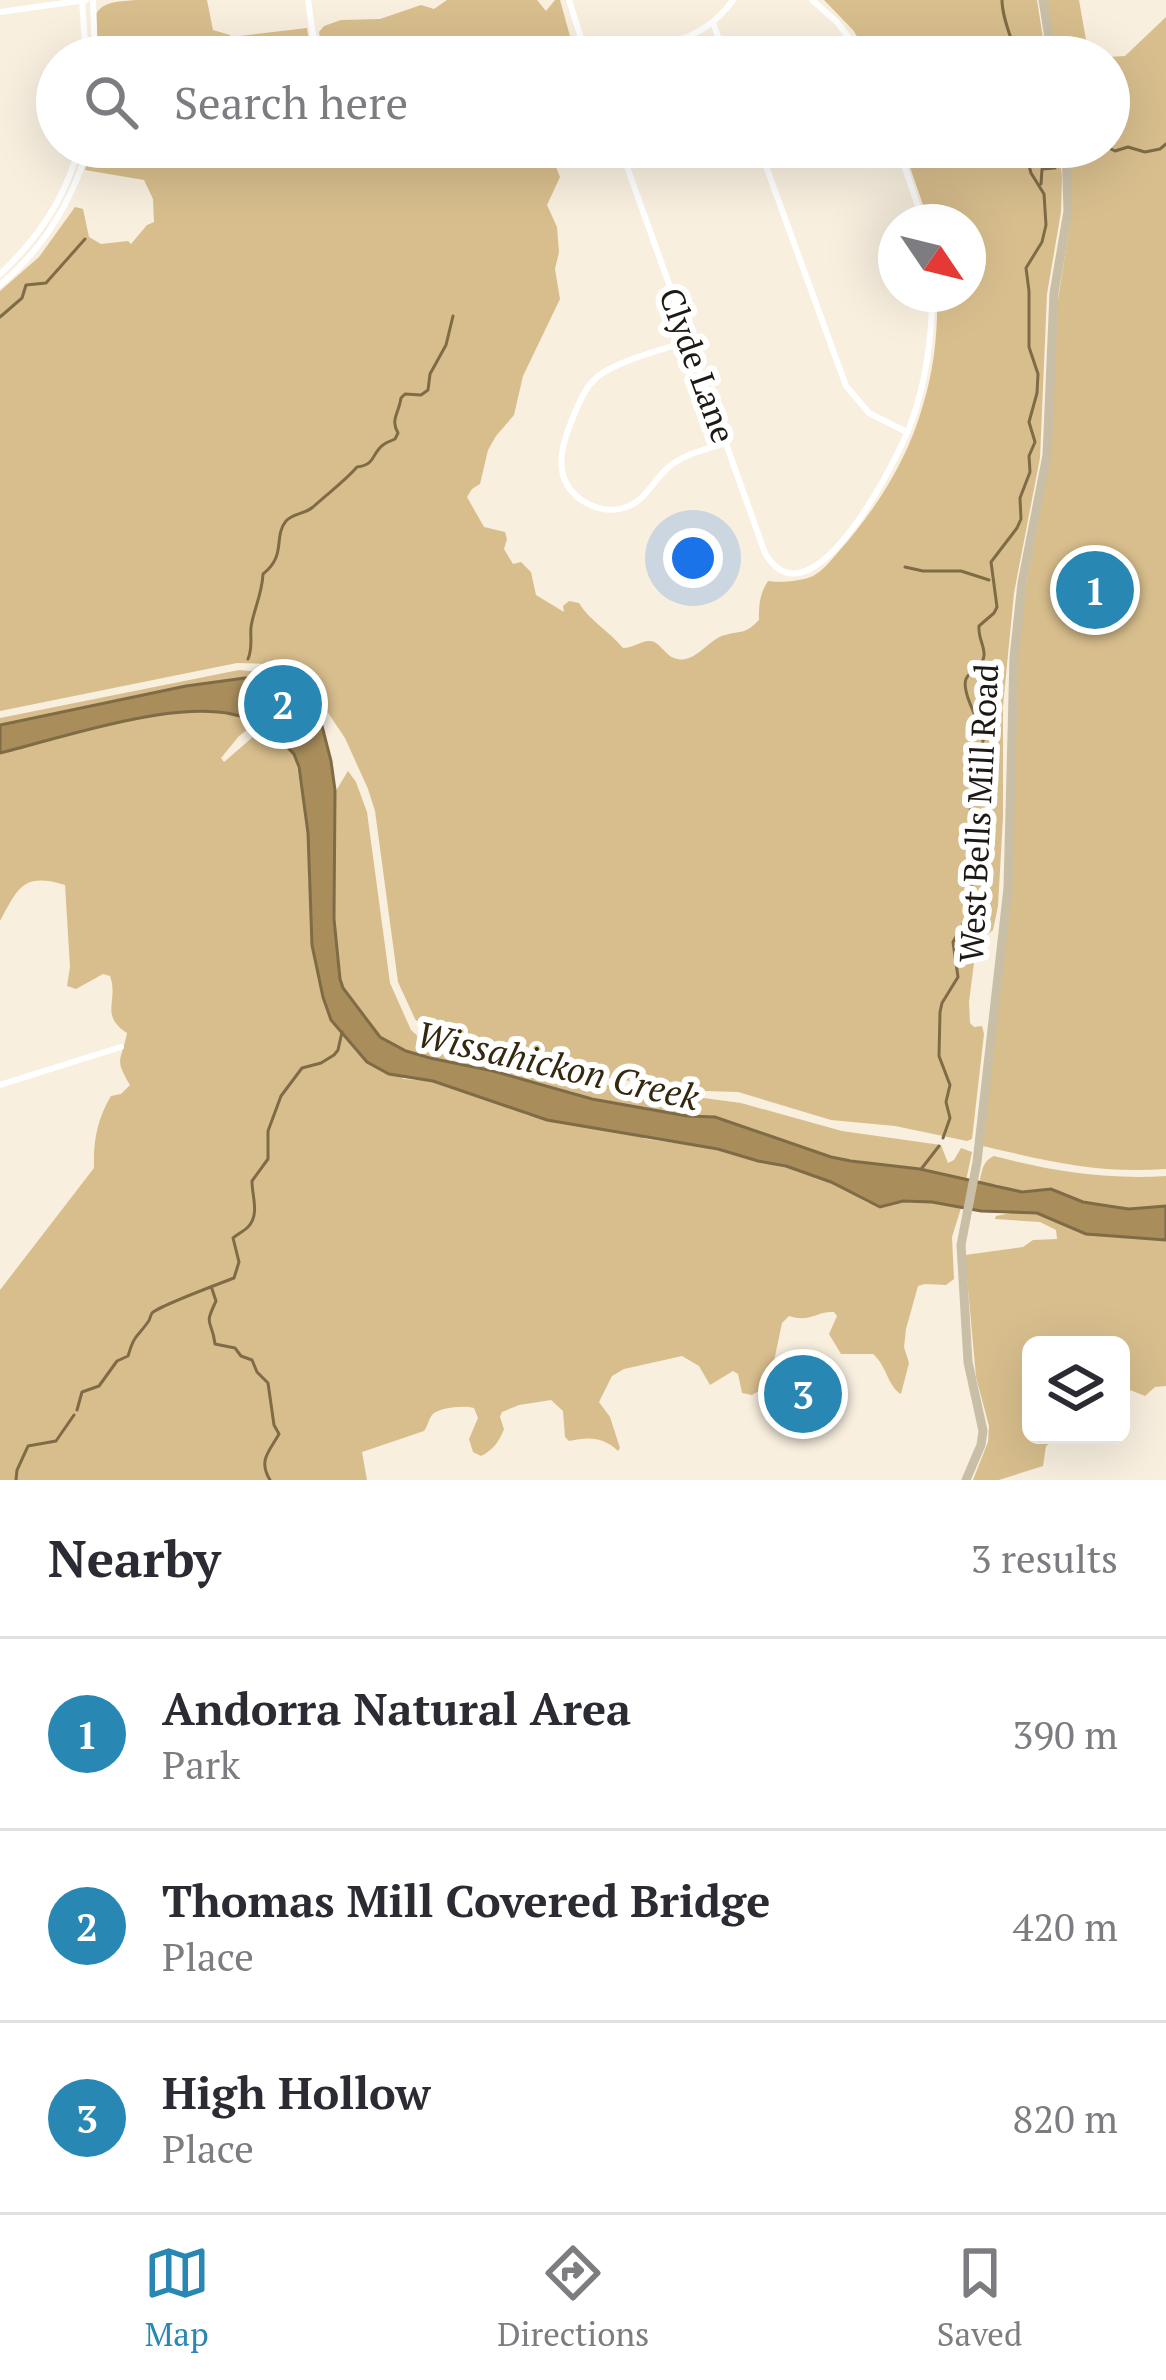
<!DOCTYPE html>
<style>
:root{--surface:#fff;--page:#f2f2f3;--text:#2b2b33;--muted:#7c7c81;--line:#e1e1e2;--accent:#2887b3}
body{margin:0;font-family:"PT Serif",serif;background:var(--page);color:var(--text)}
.controls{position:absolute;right:36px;bottom:36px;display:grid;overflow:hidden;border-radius:18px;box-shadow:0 12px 48px #0002}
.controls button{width:108px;height:108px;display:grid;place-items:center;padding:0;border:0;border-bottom:3px solid var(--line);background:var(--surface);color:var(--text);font:60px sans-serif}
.compass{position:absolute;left:878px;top:204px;width:108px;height:108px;border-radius:50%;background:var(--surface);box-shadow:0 12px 48px #0002;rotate:125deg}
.you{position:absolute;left:693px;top:558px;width:42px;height:42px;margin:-30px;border:9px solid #fff;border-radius:50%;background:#1a73e8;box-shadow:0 0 0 18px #1a73e833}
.badge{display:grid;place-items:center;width:78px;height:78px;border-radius:50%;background:var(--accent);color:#fff;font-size:39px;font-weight:700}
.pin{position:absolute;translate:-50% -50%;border:6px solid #fff;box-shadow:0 3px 12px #0006}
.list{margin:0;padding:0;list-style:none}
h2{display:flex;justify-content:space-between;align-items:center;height:156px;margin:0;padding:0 48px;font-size:51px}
h2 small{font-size:39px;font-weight:400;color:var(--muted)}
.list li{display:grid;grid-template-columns:78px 1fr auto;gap:36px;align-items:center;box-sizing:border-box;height:192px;padding:0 48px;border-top:3px solid var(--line)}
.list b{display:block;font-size:45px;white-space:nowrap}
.list p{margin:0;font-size:39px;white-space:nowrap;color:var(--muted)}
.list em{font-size:39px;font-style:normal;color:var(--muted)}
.icon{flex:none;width:66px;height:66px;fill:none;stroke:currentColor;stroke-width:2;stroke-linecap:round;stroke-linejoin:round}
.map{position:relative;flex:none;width:1166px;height:1480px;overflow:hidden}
.search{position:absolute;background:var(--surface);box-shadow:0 12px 48px #0002;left:36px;right:36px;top:36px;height:132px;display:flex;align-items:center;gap:30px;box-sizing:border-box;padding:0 42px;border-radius:66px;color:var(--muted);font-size:45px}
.sheet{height:732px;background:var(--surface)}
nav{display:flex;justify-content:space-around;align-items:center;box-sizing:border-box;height:168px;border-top:3px solid var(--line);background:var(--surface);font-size:33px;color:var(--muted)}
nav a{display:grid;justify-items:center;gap:6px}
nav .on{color:var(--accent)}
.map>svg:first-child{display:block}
.green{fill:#d8be8d}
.water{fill:#a98e5b;stroke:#7f6b46;stroke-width:3}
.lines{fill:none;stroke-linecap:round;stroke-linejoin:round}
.stream{stroke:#7f6b46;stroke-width:3}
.street{stroke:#fff;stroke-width:6}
.secondary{stroke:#c9bea6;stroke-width:9}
.labels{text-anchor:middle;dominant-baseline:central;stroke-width:12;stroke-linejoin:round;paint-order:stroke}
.street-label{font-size:33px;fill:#1d1914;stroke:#fff}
.water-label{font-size:36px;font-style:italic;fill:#34280f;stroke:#fff}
</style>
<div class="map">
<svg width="1166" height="1480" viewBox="0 0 1166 1480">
<rect width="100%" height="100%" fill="#f8efdf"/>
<path class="green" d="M136,0H207L213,30L230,35L233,40L240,36L307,28L311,57H98L96,14C104,0 121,2 136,0Z
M447,0H537L546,11L555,0H560L573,47L565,52L518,57H323L319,32L324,26L341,20L380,19L421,5L434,9Z
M824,0H1037L1046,57H870L853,30Z
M1047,0H1079L1089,57H1056Z
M1166,17V1169C1100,1174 1047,1161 983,1146L1002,954L1016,672L1026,585L1050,459L1057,306L1071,217L1069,147H1109L1108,57L1125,56Z
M92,147H548L560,177L547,205L557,227L559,252L555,269L560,299L523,376L514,415L496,436L488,450L480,484L472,489L467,497L484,527L505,532L507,539L504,549L513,564L521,562L531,572L536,595L564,612L563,606L569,601L579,603C589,620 610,632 623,648C633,648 643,640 650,641C659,641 665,655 674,658C694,666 708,639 725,635C743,630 744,635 759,620C759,605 759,595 768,581C779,583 803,581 813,576C824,570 832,559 840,550C877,508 908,459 923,405C934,369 938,332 937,294H968V222H929L903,147H1059L1062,177L1061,212L1047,294L1040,458L1014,593L1003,706V817L998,906L993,930L981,940L974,963L969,1002L970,1023L974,1027L982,1026L984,1034L972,1139L967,1141L895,1126L831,1120L738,1092L704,1091L557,1071L491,1051L451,1045L432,1036L415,1019L398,982L375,811L368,789L345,738L314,692L296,678L269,664L237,663L0,711V291L39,257L75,207L83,209L89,237L101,244L128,241L131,244L147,225L154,222L153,199L144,180L85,170Z
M239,670L271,673L293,688L288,693L279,684L260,678L222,680L0,725V718Z
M214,711L240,715L256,723L239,736L221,758L224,762L262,729C272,741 283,744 295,754L308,833V878L331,1020L357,1052L404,1079L432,1081L511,1107L527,1115L631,1133L646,1139L718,1149L758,1161L786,1165L831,1182L869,1203L932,1202L961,1208L952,1237L954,1279L946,1285L925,1284L918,1286L906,1329L904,1347L909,1363L901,1394C888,1387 887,1366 873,1354H841L829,1334L837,1316L834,1312C815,1311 811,1323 789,1316L782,1323L769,1385L752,1395L742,1393L738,1374L733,1371L710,1385L699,1366L682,1356L624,1369L612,1376L599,1402L610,1417L620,1448L618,1451C602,1436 589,1437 569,1441L565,1437L563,1411L551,1400L519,1405L502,1412L500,1417L504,1429C499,1442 493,1450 481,1456L473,1452L469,1439L478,1418L474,1408C465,1405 438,1407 432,1415C428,1420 428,1426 424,1431L362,1452L367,1480H0V1290L94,1168C93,1143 97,1119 111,1096L121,1094L130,1085C113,1057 122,1061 127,1033C99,1015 119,1001 110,976L103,974L76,989L67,986L70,967L65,885C22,872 18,889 0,921V753L154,714Z
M348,771L356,782L367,812L390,983L411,1030L430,1047L442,1052L494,1060L553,1078L741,1103L842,1131L941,1145L948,1163L954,1160L961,1148L972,1152L966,1181L920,1169L831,1157L715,1117L687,1116L568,1093L493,1071L406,1051L380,1037L343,988L340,979L334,919V794Z
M994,1156C1050,1171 1107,1180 1166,1176V1206L1129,1209L1083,1202L1058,1191L1022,1192L995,1184H979C982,1172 982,1161 994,1156Z
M1020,1211L1052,1217L1057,1222L1086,1234L1166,1240V1386L1155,1387L1145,1396L1130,1390L1121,1381V1345H1031V1435H1062L1046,1446L1043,1466L999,1480H973L988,1442L989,1426L976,1377L965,1255L1023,1247L1033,1240L1057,1239L1056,1230L1040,1222L995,1219L996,1216Z"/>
<path class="water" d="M245,678H260L279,684L322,726L331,761L335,790L334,919L340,979L343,988L380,1037L406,1051L430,1058L493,1071L592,1099L687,1116L715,1117L831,1157L851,1161L920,1169L1022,1192L1051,1189L1083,1202L1115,1207L1129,1209L1166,1206V1240L1086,1234L1037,1213L981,1211L932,1202L903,1201L880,1207L831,1182L786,1166L758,1161L718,1149L547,1120L433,1081L389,1074L367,1062L331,1020L323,997L312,945L308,833L299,767L294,754L286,746L270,739L262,729L267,725L290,733L288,710L261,694L248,691L254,711L260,719L256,723C199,689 63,738 0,753V725L186,686Z"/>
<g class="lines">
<path class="stream" d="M1002,0C1002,18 1012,39 1017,57
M1107,147L1115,151L1128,147L1145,152L1160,149L1166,144
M1074,163L1093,147
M1041,184L1042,169L1055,168
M0,317L22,298L26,285L46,283L85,239
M905,567L923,571H961L989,580
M248,659C253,647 250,639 251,627C254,608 262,595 263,574C287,555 273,537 286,521C293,513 305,514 313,507C327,494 344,482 357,467C376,465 371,454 383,445C386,442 391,441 395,439L398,433C390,420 399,413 401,398L405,394L421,395L428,390L430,374L446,345L453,316
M943,1138L950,1118L946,1102L950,1085L939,1056L940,1012L942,1003L958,977L953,942L976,901L967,869L974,846L970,806L982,785V779L972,758L982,745L984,737C980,723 961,692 966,679C970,669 983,667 984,656C985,646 978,639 979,626L994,613L997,607L991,562L1017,528L1021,519L1020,498L1030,472L1029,456L1035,442L1029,422L1037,393L1038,374L1029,347V291L1026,268L1042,242L1046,225L1044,194L1031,173L1024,147
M922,1168L939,1146
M212,1289L216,1301C203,1328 212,1318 215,1344L235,1348L241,1356L252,1360L257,1372L268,1383L274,1425L279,1434C269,1452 258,1460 270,1480
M77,1410L82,1392L99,1386L117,1361L128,1356C135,1333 136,1339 148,1322C150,1320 150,1316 152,1313C159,1306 221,1283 234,1278L239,1262L233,1238C238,1234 244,1231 248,1227C260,1214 252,1197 252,1181L268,1159V1131L281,1096L302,1068L321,1063L334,1055L338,1050L342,1032
M16,1480L17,1470L28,1446L56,1441L74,1415"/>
<path class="street" d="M93,0L95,57
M308,0L316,57
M569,0L587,57
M812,0L837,22L863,57
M82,1L86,57
M0,12L86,0
M713,23L726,57
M584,57C639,49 698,50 733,0
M620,147L765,553C811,632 898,459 911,423C926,382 932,338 932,294
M759,147L846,386L869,413L907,432
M898,147L923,222
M0,274C38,239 66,197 79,147
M0,285C44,248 72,202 88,147
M689,341C665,349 612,362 595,379C586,387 581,399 576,410C563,441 548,478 583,501C594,508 607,511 619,509C648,504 652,477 674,463C689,453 709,448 726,443
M0,1085L121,1047"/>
<path class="secondary" d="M1043,0L1052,57
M966,1480L981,1445L983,1431L968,1362L961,1245L977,1162L1008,888L1014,657L1022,583L1047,455L1054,293L1068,211L1066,147"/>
</g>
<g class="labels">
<g class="street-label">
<text transform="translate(698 365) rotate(70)">Clyde Lane</text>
<text transform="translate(978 813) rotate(-87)">West Bells Mill Road</text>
</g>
<g class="water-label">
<text transform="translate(558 1065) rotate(13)">Wissahickon Creek</text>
</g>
</g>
</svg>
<div class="controls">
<button><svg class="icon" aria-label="layers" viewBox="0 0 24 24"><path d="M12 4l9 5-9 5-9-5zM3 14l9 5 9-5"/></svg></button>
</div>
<svg class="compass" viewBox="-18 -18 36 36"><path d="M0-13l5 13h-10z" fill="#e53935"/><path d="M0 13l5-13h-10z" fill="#7c7c81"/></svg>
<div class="you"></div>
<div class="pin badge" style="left:1095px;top:590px">1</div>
<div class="pin badge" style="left:283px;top:704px">2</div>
<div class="pin badge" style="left:803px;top:1394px">3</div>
<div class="search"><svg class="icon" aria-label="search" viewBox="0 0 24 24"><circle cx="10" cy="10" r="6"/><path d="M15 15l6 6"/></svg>Search here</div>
</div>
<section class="sheet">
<h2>Nearby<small>3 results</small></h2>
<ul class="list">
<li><span class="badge">1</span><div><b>Andorra Natural Area</b><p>Park</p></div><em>390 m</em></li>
<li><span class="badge">2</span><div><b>Thomas Mill Covered Bridge</b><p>Place</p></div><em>420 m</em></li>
<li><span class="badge">3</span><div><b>High Hollow</b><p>Place</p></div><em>820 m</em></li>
</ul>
</section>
<nav>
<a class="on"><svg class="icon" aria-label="map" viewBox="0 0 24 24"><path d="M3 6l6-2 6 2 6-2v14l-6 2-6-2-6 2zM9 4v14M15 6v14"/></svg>Map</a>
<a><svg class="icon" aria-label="directions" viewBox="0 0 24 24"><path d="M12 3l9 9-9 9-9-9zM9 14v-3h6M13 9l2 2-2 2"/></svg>Directions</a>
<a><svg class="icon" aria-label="saved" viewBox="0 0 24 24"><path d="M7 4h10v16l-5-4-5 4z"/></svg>Saved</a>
</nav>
